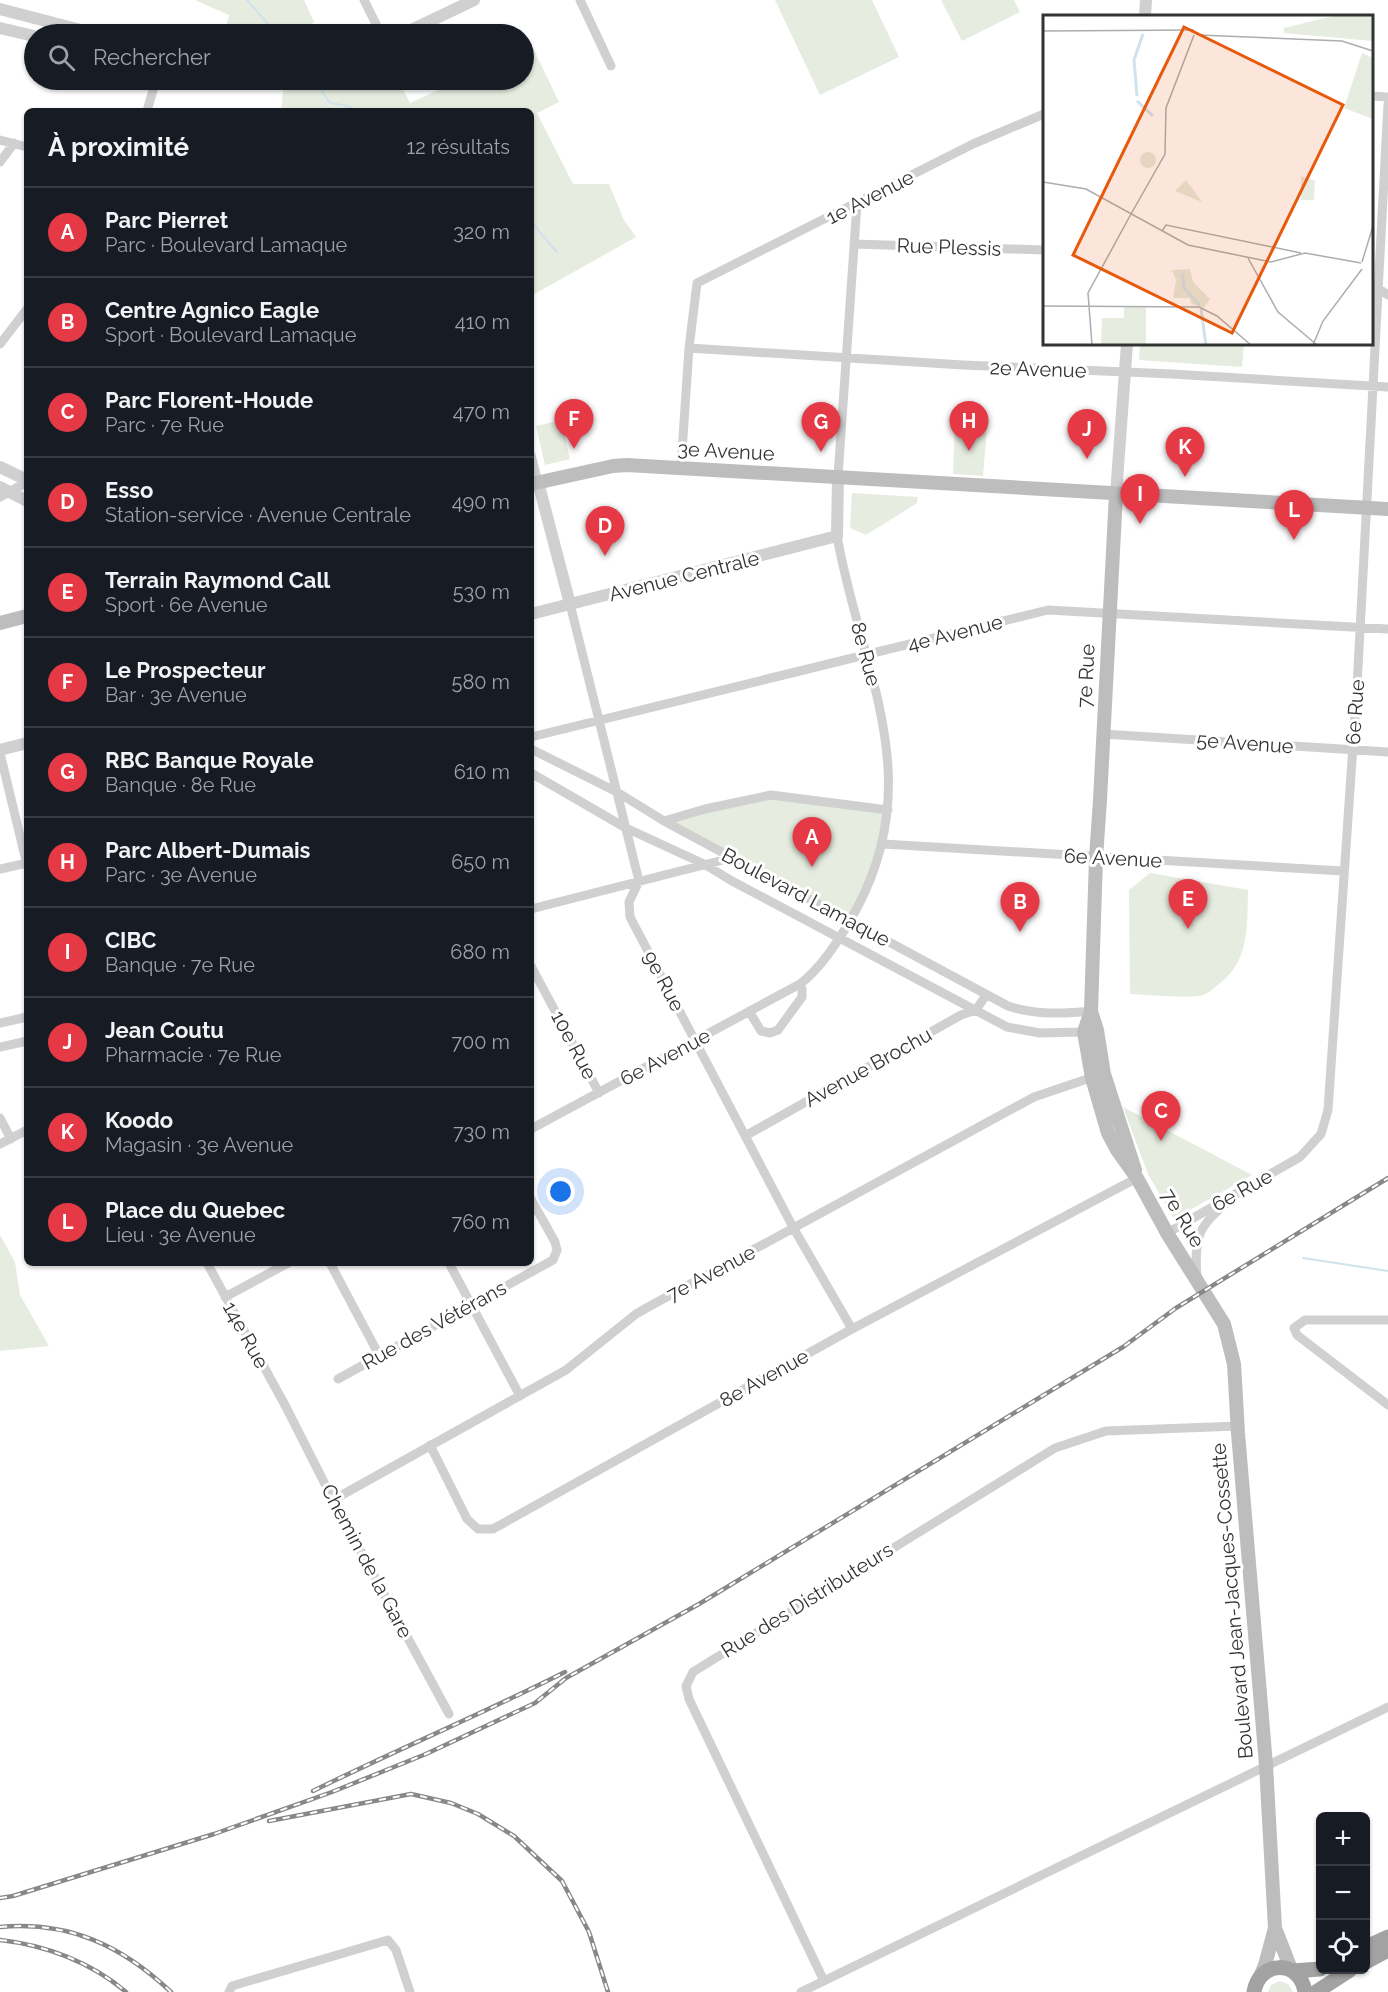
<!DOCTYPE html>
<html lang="fr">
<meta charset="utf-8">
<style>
:root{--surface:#171b24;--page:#20242c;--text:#f1f3f6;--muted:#9ea1a6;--line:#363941;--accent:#e63946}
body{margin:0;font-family:Raleway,sans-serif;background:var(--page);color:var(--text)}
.controls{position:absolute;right:18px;bottom:18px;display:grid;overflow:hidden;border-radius:9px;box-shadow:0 2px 4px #0004}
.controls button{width:54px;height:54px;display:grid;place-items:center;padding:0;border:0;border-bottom:2px solid var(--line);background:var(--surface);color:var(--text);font:30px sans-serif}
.you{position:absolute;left:561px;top:1192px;width:21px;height:21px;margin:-15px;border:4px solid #fff;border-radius:50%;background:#1a73e8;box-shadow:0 0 0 9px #1a73e833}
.badge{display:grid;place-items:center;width:39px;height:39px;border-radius:50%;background:var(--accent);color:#fff;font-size:20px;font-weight:700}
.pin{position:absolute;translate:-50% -50px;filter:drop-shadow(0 2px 3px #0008)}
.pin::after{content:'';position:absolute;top:32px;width:21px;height:18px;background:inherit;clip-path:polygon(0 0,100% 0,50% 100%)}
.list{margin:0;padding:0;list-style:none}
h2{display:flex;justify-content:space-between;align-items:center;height:78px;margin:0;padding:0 24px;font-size:26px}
h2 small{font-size:20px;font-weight:400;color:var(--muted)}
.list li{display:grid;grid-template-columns:39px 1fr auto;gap:18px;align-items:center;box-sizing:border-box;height:90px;padding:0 24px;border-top:2px solid var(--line)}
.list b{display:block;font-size:22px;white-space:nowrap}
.list p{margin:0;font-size:20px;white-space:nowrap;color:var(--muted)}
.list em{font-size:20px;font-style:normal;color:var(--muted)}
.icon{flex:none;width:33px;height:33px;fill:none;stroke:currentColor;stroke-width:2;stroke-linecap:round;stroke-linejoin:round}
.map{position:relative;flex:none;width:1388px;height:1992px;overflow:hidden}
.search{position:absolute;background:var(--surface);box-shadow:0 2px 4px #0004;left:24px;top:24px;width:510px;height:66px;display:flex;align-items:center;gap:15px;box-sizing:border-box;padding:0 21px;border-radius:33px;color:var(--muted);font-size:22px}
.panel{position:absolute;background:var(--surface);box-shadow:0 2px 4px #0004;left:24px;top:108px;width:510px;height:1158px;border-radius:9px}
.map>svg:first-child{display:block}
.green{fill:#e6ecdf}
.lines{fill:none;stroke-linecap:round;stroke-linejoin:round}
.stream{stroke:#cfe2ee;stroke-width:2}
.minor{stroke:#d0d0d0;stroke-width:9}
.tertiary{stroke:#d0d0d0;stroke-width:12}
.secondary{stroke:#bdbdbd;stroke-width:14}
.trunk{stroke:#a2a2a2;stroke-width:15}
.rail-casing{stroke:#888;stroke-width:4.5}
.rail{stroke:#fff;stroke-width:2;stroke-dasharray:7;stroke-linecap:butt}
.labels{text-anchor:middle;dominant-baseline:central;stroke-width:6;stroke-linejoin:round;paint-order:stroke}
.street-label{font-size:20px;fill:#333;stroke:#fff}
.inset-river{fill:none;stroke:#cfe2ee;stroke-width:3}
.inset-road{fill:none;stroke:#adadad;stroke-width:1.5}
.view{fill:#e8590c;fill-opacity:0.15;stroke:#e8590c;stroke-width:3}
.inset-edge{fill:none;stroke:#333;stroke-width:3}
</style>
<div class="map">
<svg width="1388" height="1992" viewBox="0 0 1388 1992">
<rect width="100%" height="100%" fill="#fff"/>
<path class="green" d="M195,0H304L314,22L308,26L312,34H224L229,15Z
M775,0H872L899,57L820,95Z
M941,0H1014L1020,12L962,41Z
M532,46L559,102L537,113L573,184H609L624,220L636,237L531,296V111H281L284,81L293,80H398L410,103L461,80H524V50Z
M1140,344H1244L1242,367L1139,360Z
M561,420L570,459L545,465L536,426Z
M955,426L987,428L983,476L953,474Z
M852,493L918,497L917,503L866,535L850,528Z
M771,795L888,810L883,844L851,920L664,821Z
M1150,873L1248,890C1247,925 1250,961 1219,984C1214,988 1207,995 1200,996C1182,998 1149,995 1130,994L1129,890Z
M1123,1107L1252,1175L1174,1219L1148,1174Z
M0,1235L15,1262L20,1295L49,1346L0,1351Z
M1280,1981L1288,1984L1293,1992H1268L1271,1985Z"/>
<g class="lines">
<path class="stream" d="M247,0L277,34
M316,83L330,103L348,106L358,111
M531,222L557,252
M1303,1258L1388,1271"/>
<path class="minor" d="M364,0L381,34
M580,0L611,66
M1372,96L1388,97
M147,111L156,80
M0,140L27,147
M0,162L14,143
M854,244L1044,250
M1373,285L1388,295
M0,344L27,309
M689,348L963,365L1172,374L1388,387
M531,455L538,482
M681,467L689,348L697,283L973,144L1044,114
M838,476L857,204
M0,497L27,482
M570,604L639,881L629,902L630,917L794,1229L852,1329
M1103,734L1388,752
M531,737L1048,610L1388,629
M531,749L617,792L664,821L1008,1006C1035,1015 1063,1014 1091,1011
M0,753L27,865
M531,773L626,828L704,864L732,881L1007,1027L1040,1033L1084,1032
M664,821L705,809L771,795L888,810
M883,844L1343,871
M0,869L27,863
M531,909L731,858
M531,966L599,1093
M749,1011L761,1031L770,1033L778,1030L802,997V989L800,984
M0,1023L27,1017
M0,1047L27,1041
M0,1118L11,1139
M531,1129L800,984C824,966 843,934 857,908C928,775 860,668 837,536
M745,1136L961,1015L976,1010L986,995
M0,1144L27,1130
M1167,1233L1300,1157L1321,1134L1328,1110L1357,687L1388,104
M207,1263L286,1407L333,1500L449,1714
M330,1263L379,1355
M449,1263L520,1396
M1197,1276C1194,1236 1198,1227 1229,1201
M225,1297L288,1263
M1388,1320H1305L1294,1328L1297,1335L1388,1405
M338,1379L553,1260L557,1250L555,1242L531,1199
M430,1445L467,1519L478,1529H493L852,1329L1137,1178
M333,1500L566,1370L636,1314L650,1306L1034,1097L1096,1076
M824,1981L689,1699L686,1686L693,1672L1055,1448L1106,1431L1238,1426
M229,1992L232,1986L388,1940L396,1950L410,1992
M801,1992L1388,1707"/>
<path class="tertiary" d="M0,9L96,34
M1145,16L1146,0
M0,28L34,36
M403,34L474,0
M259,80L284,81L293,80
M0,467L27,480
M538,482L570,604
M0,487L27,501
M1116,494L1127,344
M531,614L837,536L838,476
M0,750L27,743"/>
<path class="secondary" d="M531,484L613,466L627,465L1388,509
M1116,494L1100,800L1096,858L1091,1011L1084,1032L1092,1078L1108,1133L1117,1150L1137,1178L1167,1233L1224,1324L1234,1364L1238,1433L1266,1765L1275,1928L1291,1969
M0,623L27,616
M1091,1011L1097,1030L1104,1074L1135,1170
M1260,1977L1265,1965L1275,1928"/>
<path class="trunk" d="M1366,1947L1388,1937
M1366,1962L1388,1950
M1293,1971L1320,1969
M1254,1992C1259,1960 1300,1959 1305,1992
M1316,1992L1350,1970"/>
<defs>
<path id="rail" d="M313,1791C396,1750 482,1714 565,1672
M269,1821L411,1794L451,1803L478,1814L514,1836L562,1881L589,1932L608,1992
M0,1898L13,1896L214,1834L332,1792L426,1754L535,1703L566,1678L699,1604L1123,1347L1176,1308L1388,1178
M0,1927C69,1921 121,1945 171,1992
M0,1940C45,1945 91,1962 126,1992"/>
</defs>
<use href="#rail" class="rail-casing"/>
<use href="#rail" class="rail"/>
</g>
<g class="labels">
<g class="street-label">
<text transform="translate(870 197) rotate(-27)">1e Avenue</text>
<text transform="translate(949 247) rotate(2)">Rue Plessis</text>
<text transform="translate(1038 369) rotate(2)">2e Avenue</text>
<text transform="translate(726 451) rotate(3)">3e Avenue</text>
<text transform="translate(684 576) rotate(-14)">Avenue Centrale</text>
<text transform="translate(955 633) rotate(-14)">4e Avenue</text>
<text transform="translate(866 654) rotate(75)">8e Rue</text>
<text transform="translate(1086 676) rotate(-87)">7e Rue</text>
<text transform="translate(1355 712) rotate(-86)">6e Rue</text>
<text transform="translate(1245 743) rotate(4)">5e Avenue</text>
<text transform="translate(1113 858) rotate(3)">6e Avenue</text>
<text transform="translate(806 897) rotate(28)">Boulevard Lamaque</text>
<text transform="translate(664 981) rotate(62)">9e Rue</text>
<text transform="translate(574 1045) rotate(62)">10e Rue</text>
<text transform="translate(665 1057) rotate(-28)">6e Avenue</text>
<text transform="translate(868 1067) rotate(-29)">Avenue Brochu</text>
<text transform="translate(1242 1190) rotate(-29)">6e Rue</text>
<text transform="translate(1183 1218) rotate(59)">7e Rue</text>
<text transform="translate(711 1273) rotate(-28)">7e Avenue</text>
<text transform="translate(434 1325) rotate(-29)">Rue des Vétérans</text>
<text transform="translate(246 1335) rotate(61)">14e Rue</text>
<text transform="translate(764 1378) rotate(-29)">8e Avenue</text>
<text transform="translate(367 1561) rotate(62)">Chemin de la Gare</text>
<text transform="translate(807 1600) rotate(-32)">Rue des Distributeurs</text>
<text transform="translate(1232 1601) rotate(-95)">Boulevard Jean-Jacques-Cossette</text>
</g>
</g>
<g transform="translate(1043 15)">
<rect width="330" height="330" fill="#fff"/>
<path d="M295,0H330V26L241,18V13ZM319,38L330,43V104L301,93ZM97 145a8 8 0 1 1 16 0a8 8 0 1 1-16 0ZM258,161L272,166L271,185H258ZM143,165L159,187L132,176ZM147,254L150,267L167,284L161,293L148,289L147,283H130L133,265L129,255ZM81,292H103V330H58L59,303H81Z" fill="#e6ecdf"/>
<path class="inset-river" d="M94,81L91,45L100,19M94,86L110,101M139,258L141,273L157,291M158,294L163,330"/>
<path class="inset-road" d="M0,16L151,15M156,20L299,26L330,36M0,167L43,174L145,230L228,247L262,238L318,248M88,199L122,139L123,93L151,20M119,216L123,210L258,238M205,243L235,297L274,330M319,247L330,211M0,291L156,292L174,301L208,330M49,330L45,278L88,199M270,330L280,306L319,254"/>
<path class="view" d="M141,12L300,90L189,318L30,240Z"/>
<rect width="330" height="330" class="inset-edge"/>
</g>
</svg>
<div class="controls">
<button>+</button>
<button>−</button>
<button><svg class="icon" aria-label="locate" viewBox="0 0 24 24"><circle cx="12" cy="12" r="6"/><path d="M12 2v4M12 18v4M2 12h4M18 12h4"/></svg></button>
</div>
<div class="you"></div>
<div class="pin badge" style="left:812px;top:867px">A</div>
<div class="pin badge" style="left:1020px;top:932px">B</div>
<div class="pin badge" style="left:1161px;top:1141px">C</div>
<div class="pin badge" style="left:605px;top:556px">D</div>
<div class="pin badge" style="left:1188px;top:929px">E</div>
<div class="pin badge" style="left:574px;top:449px">F</div>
<div class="pin badge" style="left:821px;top:452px">G</div>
<div class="pin badge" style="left:969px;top:451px">H</div>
<div class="pin badge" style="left:1140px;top:524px">I</div>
<div class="pin badge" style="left:1087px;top:459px">J</div>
<div class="pin badge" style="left:1185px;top:477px">K</div>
<div class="pin badge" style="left:1294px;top:540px">L</div>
<div class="search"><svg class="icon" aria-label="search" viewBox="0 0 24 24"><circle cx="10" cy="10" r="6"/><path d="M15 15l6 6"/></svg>Rechercher</div>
<section class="panel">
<h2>À proximité<small>12 résultats</small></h2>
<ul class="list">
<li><span class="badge">A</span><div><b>Parc Pierret</b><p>Parc · Boulevard Lamaque</p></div><em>320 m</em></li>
<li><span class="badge">B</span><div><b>Centre Agnico Eagle</b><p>Sport · Boulevard Lamaque</p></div><em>410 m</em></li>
<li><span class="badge">C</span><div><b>Parc Florent-Houde</b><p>Parc · 7e Rue</p></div><em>470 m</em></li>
<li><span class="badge">D</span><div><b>Esso</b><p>Station-service · Avenue Centrale</p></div><em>490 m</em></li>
<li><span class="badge">E</span><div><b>Terrain Raymond Call</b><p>Sport · 6e Avenue</p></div><em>530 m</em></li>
<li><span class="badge">F</span><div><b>Le Prospecteur</b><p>Bar · 3e Avenue</p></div><em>580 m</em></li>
<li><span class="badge">G</span><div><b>RBC Banque Royale</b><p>Banque · 8e Rue</p></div><em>610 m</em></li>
<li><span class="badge">H</span><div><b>Parc Albert-Dumais</b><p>Parc · 3e Avenue</p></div><em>650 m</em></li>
<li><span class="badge">I</span><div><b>CIBC</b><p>Banque · 7e Rue</p></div><em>680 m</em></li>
<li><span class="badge">J</span><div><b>Jean Coutu</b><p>Pharmacie · 7e Rue</p></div><em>700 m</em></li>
<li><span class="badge">K</span><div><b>Koodo</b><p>Magasin · 3e Avenue</p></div><em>730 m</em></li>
<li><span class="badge">L</span><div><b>Place du Quebec</b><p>Lieu · 3e Avenue</p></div><em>760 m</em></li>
</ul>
</section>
</div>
